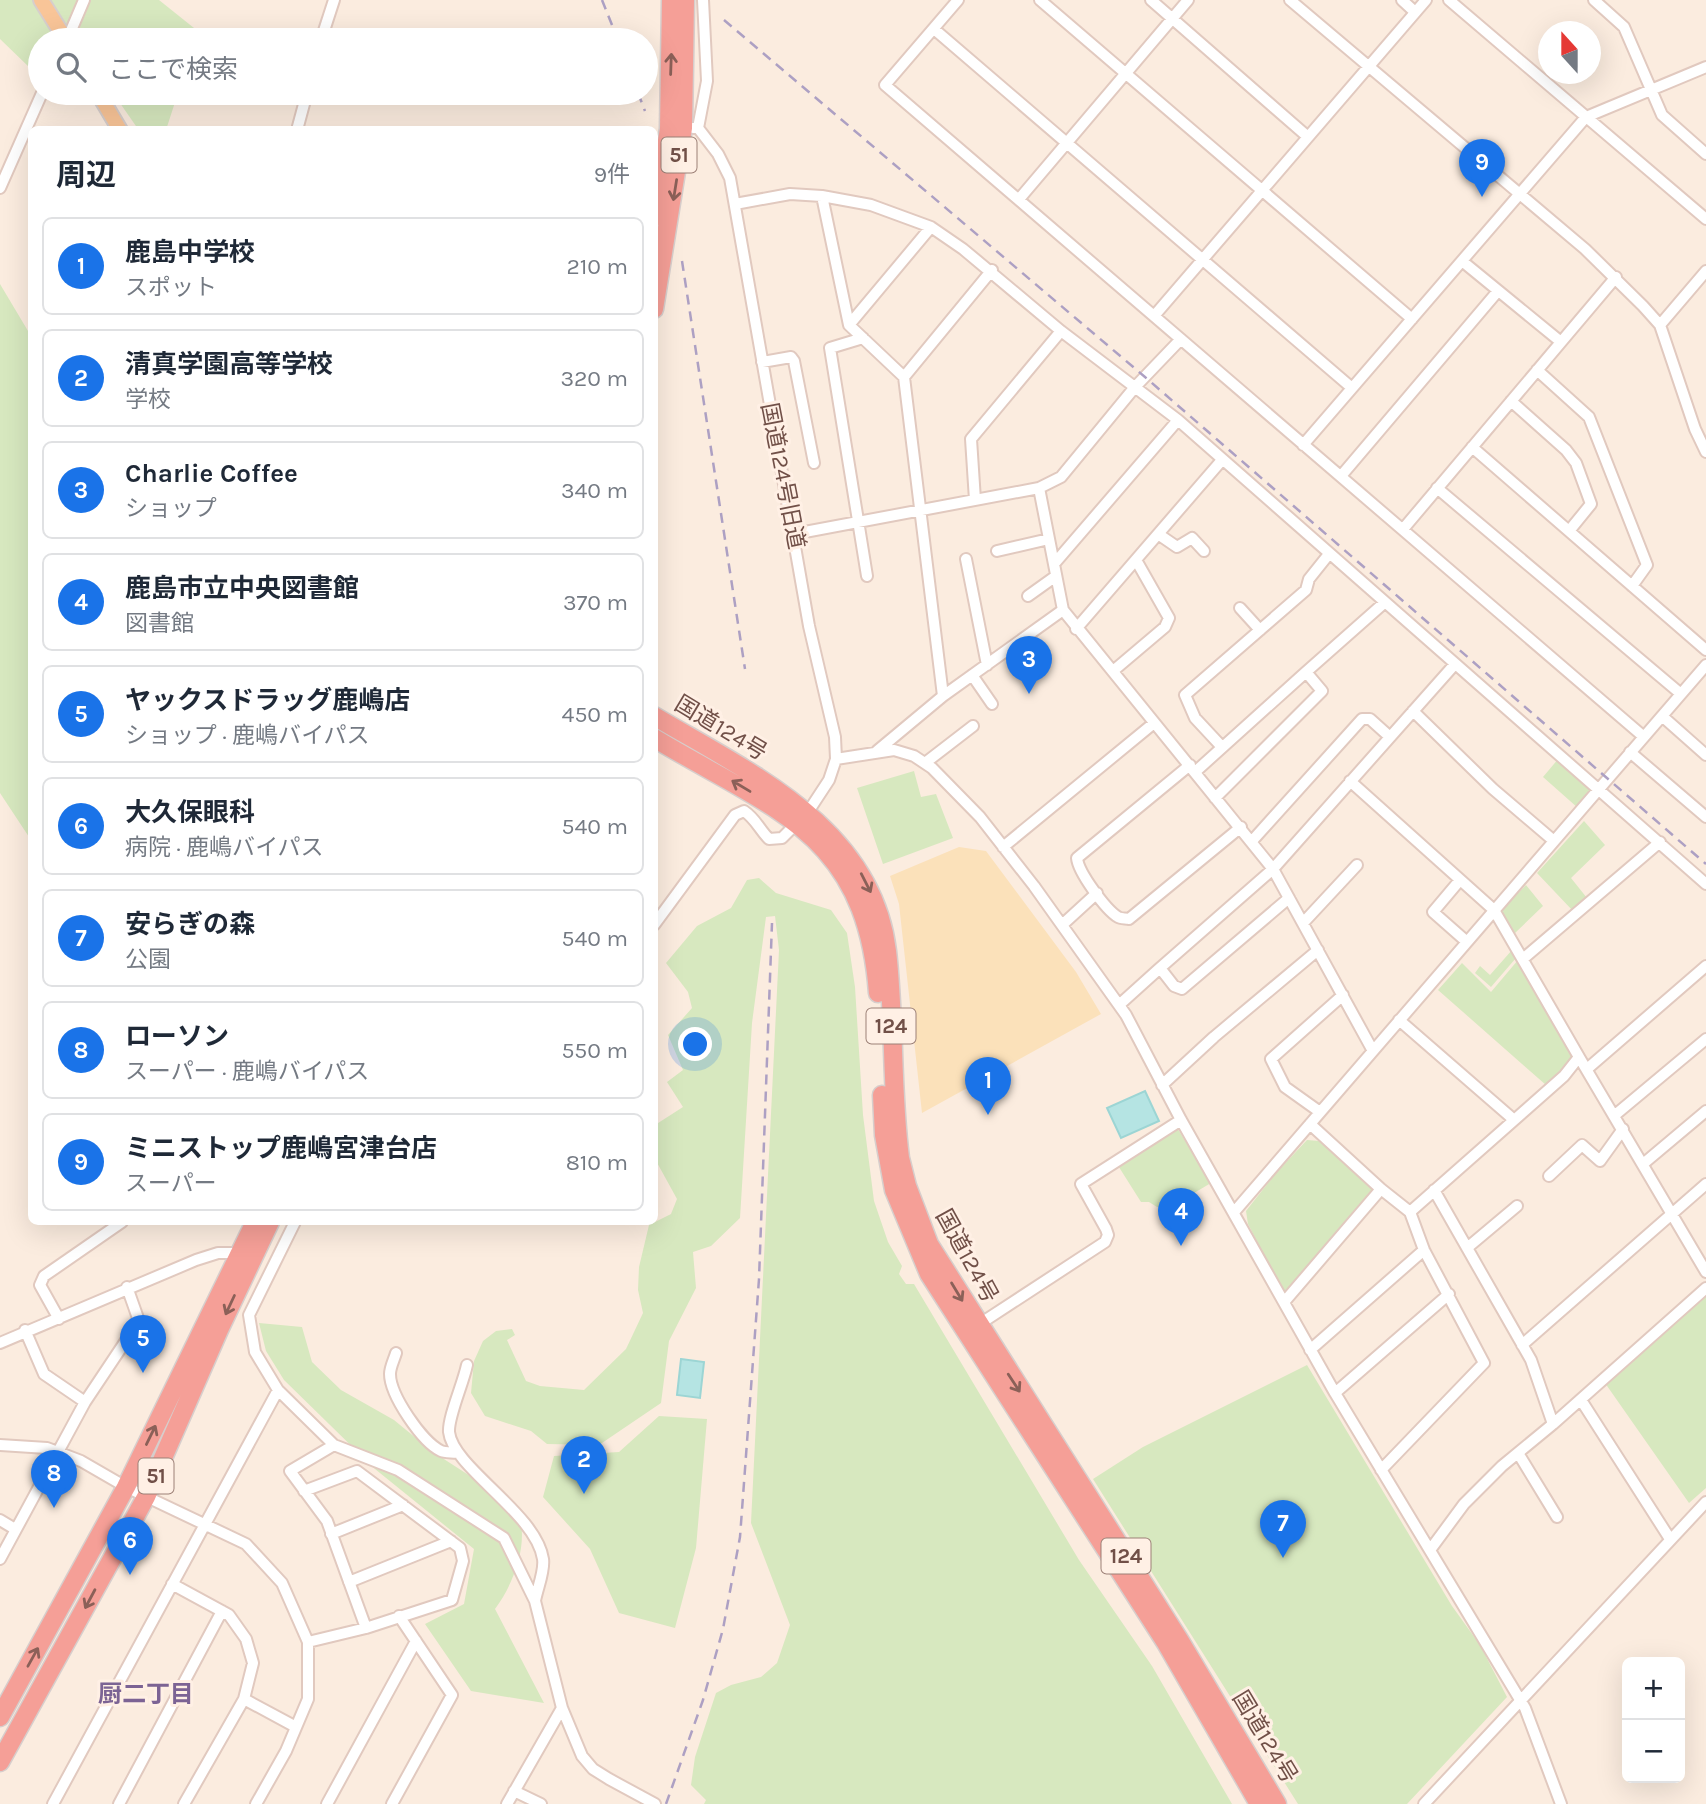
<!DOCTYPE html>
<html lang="ja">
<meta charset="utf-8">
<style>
:root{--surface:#fff;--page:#f2f2f3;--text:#1f2937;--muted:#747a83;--line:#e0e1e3;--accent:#1a73e8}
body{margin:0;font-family:Karla,"Noto Sans JP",sans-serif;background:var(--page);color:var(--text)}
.controls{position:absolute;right:21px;bottom:21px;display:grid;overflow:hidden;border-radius:10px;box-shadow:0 7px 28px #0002}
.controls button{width:63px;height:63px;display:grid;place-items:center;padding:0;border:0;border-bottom:2px solid var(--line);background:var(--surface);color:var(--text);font:35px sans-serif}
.compass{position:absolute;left:1538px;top:21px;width:63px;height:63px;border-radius:50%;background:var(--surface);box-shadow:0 7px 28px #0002;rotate:339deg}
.you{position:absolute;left:696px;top:1045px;width:24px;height:24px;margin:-18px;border:5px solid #fff;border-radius:50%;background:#1a73e8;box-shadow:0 0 0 10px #1a73e833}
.badge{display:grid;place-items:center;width:46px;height:46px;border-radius:50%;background:var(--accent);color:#fff;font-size:23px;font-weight:700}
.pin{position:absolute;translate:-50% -58px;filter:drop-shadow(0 2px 4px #0008)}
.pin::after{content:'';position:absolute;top:37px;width:24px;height:21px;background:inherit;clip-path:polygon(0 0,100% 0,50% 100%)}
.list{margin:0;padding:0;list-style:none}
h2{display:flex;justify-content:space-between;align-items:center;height:91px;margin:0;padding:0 28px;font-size:30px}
h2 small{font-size:23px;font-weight:400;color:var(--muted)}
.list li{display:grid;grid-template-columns:46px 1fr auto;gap:21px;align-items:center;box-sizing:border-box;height:98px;margin:0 14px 14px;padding:0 14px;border:2px solid var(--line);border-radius:10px}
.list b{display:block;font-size:26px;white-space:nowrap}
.list p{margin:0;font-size:23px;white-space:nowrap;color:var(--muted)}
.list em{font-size:23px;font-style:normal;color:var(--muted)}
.icon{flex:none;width:38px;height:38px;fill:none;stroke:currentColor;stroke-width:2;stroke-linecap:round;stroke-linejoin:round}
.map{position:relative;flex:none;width:1706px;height:1804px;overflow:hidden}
.search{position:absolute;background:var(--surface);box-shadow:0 7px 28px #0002;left:28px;top:28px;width:630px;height:77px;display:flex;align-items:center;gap:18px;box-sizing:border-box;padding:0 24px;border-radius:38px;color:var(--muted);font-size:26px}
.panel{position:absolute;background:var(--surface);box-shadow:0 7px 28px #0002;left:28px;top:126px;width:630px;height:1099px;border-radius:10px}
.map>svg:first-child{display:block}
.green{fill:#d7e8bf}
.sand{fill:#fbe1ba}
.water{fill:#b5e4e3;stroke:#9cd5d4;stroke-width:2}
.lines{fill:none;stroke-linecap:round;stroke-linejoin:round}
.minor-casing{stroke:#e1c9bf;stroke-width:14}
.major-casing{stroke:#d7cecc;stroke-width:18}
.highway-casing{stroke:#d7cecc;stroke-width:21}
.minor{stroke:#fff;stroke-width:10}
.major{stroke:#f9c598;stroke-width:14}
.highway{stroke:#f59f97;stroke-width:18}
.rail{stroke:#ada0c3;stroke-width:2.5;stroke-dasharray:10 7;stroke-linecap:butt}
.oneway{stroke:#8b6058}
.labels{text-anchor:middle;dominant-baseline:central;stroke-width:6;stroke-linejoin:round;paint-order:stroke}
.shield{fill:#fff0e5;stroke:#9c8077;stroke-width:2}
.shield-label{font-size:21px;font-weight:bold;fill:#715048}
.street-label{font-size:23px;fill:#715048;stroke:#fff0e5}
.neighbourhood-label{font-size:24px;font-weight:bold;fill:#7c6394;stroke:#fff0e5}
</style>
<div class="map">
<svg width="1706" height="1804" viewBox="0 0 1706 1804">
<rect width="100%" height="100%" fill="#fbecdf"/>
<path class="green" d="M0,0H159L199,32L196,40H78L60,15L50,40H40L39,68L29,67L0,39Z
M113,93H178L166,130L138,129Z
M0,284L31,336V840L0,793Z
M1559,758L1592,786V792L1578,808L1543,777Z
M914,771L921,797L936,794L953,838L883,864L857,788Z
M1584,821L1605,845L1571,878L1587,898L1573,911L1537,873Z
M759,878L776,893L831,910L847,933L855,987L863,1115L874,1201L888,1242L902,1266L899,1274L906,1284H914L1079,1560L1152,1666L1232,1804H704L706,1800L691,1785L695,1757L716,1693L731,1685L761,1677L777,1663L790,1625L751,1523L779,950L775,916L766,917L752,1023L740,1218L711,1246L693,1252L696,1288L669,1341L661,1403L599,1445L547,1444L531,1431L485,1416L471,1393L474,1361L483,1341L496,1331L512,1329L515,1335L507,1340L526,1381L540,1386L584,1390L626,1349L643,1313L638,1290L639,1267L649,1225L671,1214L677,1199L655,1159V1125L683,1107L667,1082L683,1070L668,1035L692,1008L688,992L666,963L697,926L731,908L747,880Z
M1526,885L1543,906L1515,933L1500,912Z
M1512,950L1516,958L1491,987L1475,973L1480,966L1490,975Z
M1518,960L1573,1058L1546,1085L1438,990L1462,963L1491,992Z
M1176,1126L1211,1183L1172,1206L1157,1207L1149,1202H1141L1117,1164Z
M1307,1140L1319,1141L1376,1189L1285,1296L1248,1224L1246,1211L1276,1173Z
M1706,1292V1488L1689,1503L1605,1383Z
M259,1323L302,1327L312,1362L341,1390L394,1420L433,1452L515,1505C532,1537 515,1582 495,1609L544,1703L471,1691L425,1624L464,1604L474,1549L375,1469L284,1380L266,1351Z
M1307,1365L1452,1606L1480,1645L1507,1697L1407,1804H1298L1093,1479L1143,1447Z
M659,1416L707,1419L696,1548L675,1628L619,1613L590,1549L543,1497L554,1456L619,1452Z"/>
<path class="sand" d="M959,847L986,851L1076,972L1101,1014L922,1113L899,904L890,876Z"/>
<path class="water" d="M1145,1091L1159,1121L1121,1138L1107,1108Z
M681,1359L704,1362L700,1398L677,1395Z"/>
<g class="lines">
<defs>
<path id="minor" d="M958,0L885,85L1644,737
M1040,0L1412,319
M1151,0L1308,137
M1290,0L1585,249L1643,306L1660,325L1695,429L1706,452
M1402,0L1415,12
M1449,0L1706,219
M1594,0L1624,27L1662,115L1706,154
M934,29L1352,388
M67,40L84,0
M321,40L334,0
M693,128H698L707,81L703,0
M297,130L307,93
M0,188L42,93
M822,196L849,325L904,377L943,696
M1020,198L1188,0
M735,204L790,194L822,196L871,205L931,227L963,249L1061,331L1178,420L1706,884
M1462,261L1561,342
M1154,316L1426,0
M849,325L931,227
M1660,325L1706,271
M863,338L830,348L867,576
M762,362L791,357L794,361L814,463
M1537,370L1589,417L1647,565L1632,586
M904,377L992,270
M1511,401L1566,450L1576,463L1591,504L1569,531
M1303,445L1586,117L1706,67
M1472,447L1706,650
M1341,476L1498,291
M1039,488L1063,610L1273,869L1373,1051
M1437,488L1681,694
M975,500L971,439L1061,331
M1404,528L1616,277
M794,534L1039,488L1061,477L1135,387L1181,339
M1158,534L1177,547L1192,538L1204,551
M997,551L1049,539
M966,559L987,665
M1054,564L1178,420
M1028,596L1056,576
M1240,608L1260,630
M1076,629L1222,460
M1012,647L1028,670
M1113,671L1165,627L1169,618L1136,560
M972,675L992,704
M1413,711L1493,789L1554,841
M1662,716L1706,755
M1222,747L1195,718L1185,695L1306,590L1309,579L1329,554
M877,751L943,696L1063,610
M1630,752L1706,817
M836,759L894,750L914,756L932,768L980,817L1034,886L1126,1015L1181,1120L1335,1393L1525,1708L1561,1804
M925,763L973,726
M1190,765L1077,858C1078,872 1106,910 1118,917C1121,919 1126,918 1129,919L1241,827
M1195,772L1306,672
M1350,781L1494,910L1579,1057L1564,1076L1410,1212L1424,1250L1484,1363L1381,1470
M1215,798L1322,691L1306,672L1384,603
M1252,841L1362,719H1370L1390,737
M1003,847L1154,723
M1460,880L1433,912L1467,942
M1303,923L1357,865
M654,925L735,815L744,811C756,819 759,829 769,839L782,838L808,812L829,780L836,759L835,737L809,626L730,178L718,154L698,128
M1062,925L1097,893
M1524,958L1660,842
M1160,968L1273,869L1455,664
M1119,1005L1160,968L1174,986L1182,989L1289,898
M1399,1020L1513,1119
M1579,1057L1706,1272
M1587,1069L1706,966
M1162,1085L1214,1037L1318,950
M1320,1112L1285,1087L1271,1059L1343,995
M1615,1115L1706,1039
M1310,1124L1381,1189L1410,1212
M1643,1164L1706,1111
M1549,1176L1582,1145L1600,1161L1623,1129
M1434,1190L1531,1360L1553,1424
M1235,1211L1706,665
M295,1222L249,1315L255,1352L278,1390L334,1445L398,1470L504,1538L535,1601L562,1708L582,1756L593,1769L609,1779L655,1804
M1467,1248L1517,1206
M1285,1301L1381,1189
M59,1319L40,1285L44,1276L122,1222
M975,1327L1105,1242L1108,1235L1106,1229L1081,1184L1181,1120
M25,1330L44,1374L85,1402
M0,1343L196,1260L218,1253H240
M1522,1345L1706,1184
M1310,1350L1424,1250
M396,1353C394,1360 390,1367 390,1374C390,1395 422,1442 441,1451C445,1453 453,1452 457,1453
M467,1365C463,1384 448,1417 449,1432C453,1468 536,1513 543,1559C545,1571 537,1589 535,1601
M1335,1393L1449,1294
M1581,1400L1670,1539
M0,1445L47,1448L81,1461L126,1487L246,1544L282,1583L308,1642V1699L286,1751L256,1804
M334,1445L290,1471L327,1521L366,1628
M1518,1453L1557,1517
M304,1491L357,1471L460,1548L463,1561L452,1600L366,1628L308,1642
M0,1520L15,1529
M331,1534L403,1505
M1430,1550L1464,1504L1502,1466L1553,1424L1706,1288
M0,1559L85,1402L139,1321L127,1287
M349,1582L451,1541
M172,1584L229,1615L246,1639L253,1663L244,1699L184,1804
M244,1699L296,1727
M514,1791L541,1804
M53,1804L278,1390
M119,1804L222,1611
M327,1804L416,1641
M392,1804L452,1695L399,1616
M507,1804L562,1708
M1424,1804L1706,1502"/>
<path id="major" d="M41,0L66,40
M98,93L120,130"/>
<path id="highway" d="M654,217L669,129L671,0
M654,309L683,128L685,0
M654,716C750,773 872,827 887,951C895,1020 891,1089 900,1158L907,1186L929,1244L1180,1641L1277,1804
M654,738C775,811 866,832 878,993
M882,1095L884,1135L894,1190L929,1274L1166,1643L1259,1804
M0,1717L126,1487L255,1222
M0,1762L146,1497L219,1330L270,1222"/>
</defs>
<use href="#minor" class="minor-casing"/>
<use href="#major" class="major-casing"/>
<use href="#highway" class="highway-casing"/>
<use href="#minor" class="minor"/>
<use href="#major" class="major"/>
<use href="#highway" class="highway"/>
<path class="rail" d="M602,0L618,40
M724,20L1145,377L1706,864
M638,93L645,111
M682,261L745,669
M666,1804L703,1700L723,1629L740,1537L759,1279L772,923"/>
</g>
<defs><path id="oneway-shaft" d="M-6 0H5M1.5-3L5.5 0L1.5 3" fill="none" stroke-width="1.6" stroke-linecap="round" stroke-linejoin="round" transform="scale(1.75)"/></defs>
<g class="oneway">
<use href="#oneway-shaft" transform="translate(671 64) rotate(-88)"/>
<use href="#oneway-shaft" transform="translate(675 190) rotate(99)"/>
<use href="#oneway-shaft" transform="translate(741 786) rotate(-149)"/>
<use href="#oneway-shaft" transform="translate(866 883) rotate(63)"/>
<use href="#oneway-shaft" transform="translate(957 1292) rotate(59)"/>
<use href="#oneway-shaft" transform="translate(230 1305) rotate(115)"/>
<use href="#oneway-shaft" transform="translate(1014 1383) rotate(57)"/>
<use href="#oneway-shaft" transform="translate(151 1435) rotate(-64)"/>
<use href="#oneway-shaft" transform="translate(90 1599) rotate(118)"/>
<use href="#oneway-shaft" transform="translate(33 1657) rotate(-61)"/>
</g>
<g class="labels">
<g class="shield">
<rect x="661.5" y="137.5" width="35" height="35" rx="5"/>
<rect x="866.5" y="1008.5" width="49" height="35" rx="5"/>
<rect x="138.5" y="1458.5" width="35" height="35" rx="5"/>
<rect x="1101.5" y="1538.5" width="49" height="35" rx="5"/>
</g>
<g class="shield-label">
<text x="679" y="155">51</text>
<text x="891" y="1026">124</text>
<text x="156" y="1476">51</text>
<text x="1126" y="1556">124</text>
</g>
<g class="street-label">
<text transform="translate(783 476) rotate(79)">国道124号旧道</text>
<text transform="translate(721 728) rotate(31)">国道124号</text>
<text transform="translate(967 1256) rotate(61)">国道124号</text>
<text transform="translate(1265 1737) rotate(59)">国道124号</text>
</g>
<g class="neighbourhood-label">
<text x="146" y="1694">厨二丁目</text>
</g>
</g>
</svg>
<div class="controls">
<button>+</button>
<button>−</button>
</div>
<svg class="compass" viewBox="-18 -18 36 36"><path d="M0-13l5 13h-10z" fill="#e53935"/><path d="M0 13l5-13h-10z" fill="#747a83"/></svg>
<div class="you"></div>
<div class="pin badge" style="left:988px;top:1115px">1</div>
<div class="pin badge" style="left:584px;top:1494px">2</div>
<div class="pin badge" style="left:1029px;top:694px">3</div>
<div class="pin badge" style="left:1181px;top:1246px">4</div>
<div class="pin badge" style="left:143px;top:1373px">5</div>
<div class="pin badge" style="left:130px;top:1575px">6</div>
<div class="pin badge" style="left:1283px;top:1558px">7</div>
<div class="pin badge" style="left:54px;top:1508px">8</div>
<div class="pin badge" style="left:1482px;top:197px">9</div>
<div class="search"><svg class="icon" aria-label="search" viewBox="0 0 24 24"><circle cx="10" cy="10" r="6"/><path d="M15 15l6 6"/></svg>ここで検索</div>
<section class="panel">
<h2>周辺<small>9件</small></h2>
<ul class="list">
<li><span class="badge">1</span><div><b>鹿島中学校</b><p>スポット</p></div><em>210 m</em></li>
<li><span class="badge">2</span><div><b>清真学園高等学校</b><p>学校</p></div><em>320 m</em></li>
<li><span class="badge">3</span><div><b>Charlie Coffee</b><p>ショップ</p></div><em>340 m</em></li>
<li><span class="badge">4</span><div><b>鹿島市立中央図書館</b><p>図書館</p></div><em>370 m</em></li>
<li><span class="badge">5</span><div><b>ヤックスドラッグ鹿嶋店</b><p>ショップ · 鹿嶋バイパス</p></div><em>450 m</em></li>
<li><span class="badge">6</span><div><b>大久保眼科</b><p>病院 · 鹿嶋バイパス</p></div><em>540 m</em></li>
<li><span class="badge">7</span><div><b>安らぎの森</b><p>公園</p></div><em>540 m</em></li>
<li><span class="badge">8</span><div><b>ローソン</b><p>スーパー · 鹿嶋バイパス</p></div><em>550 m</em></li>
<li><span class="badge">9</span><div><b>ミニストップ鹿嶋宮津台店</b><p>スーパー</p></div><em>810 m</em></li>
</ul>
</section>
</div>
